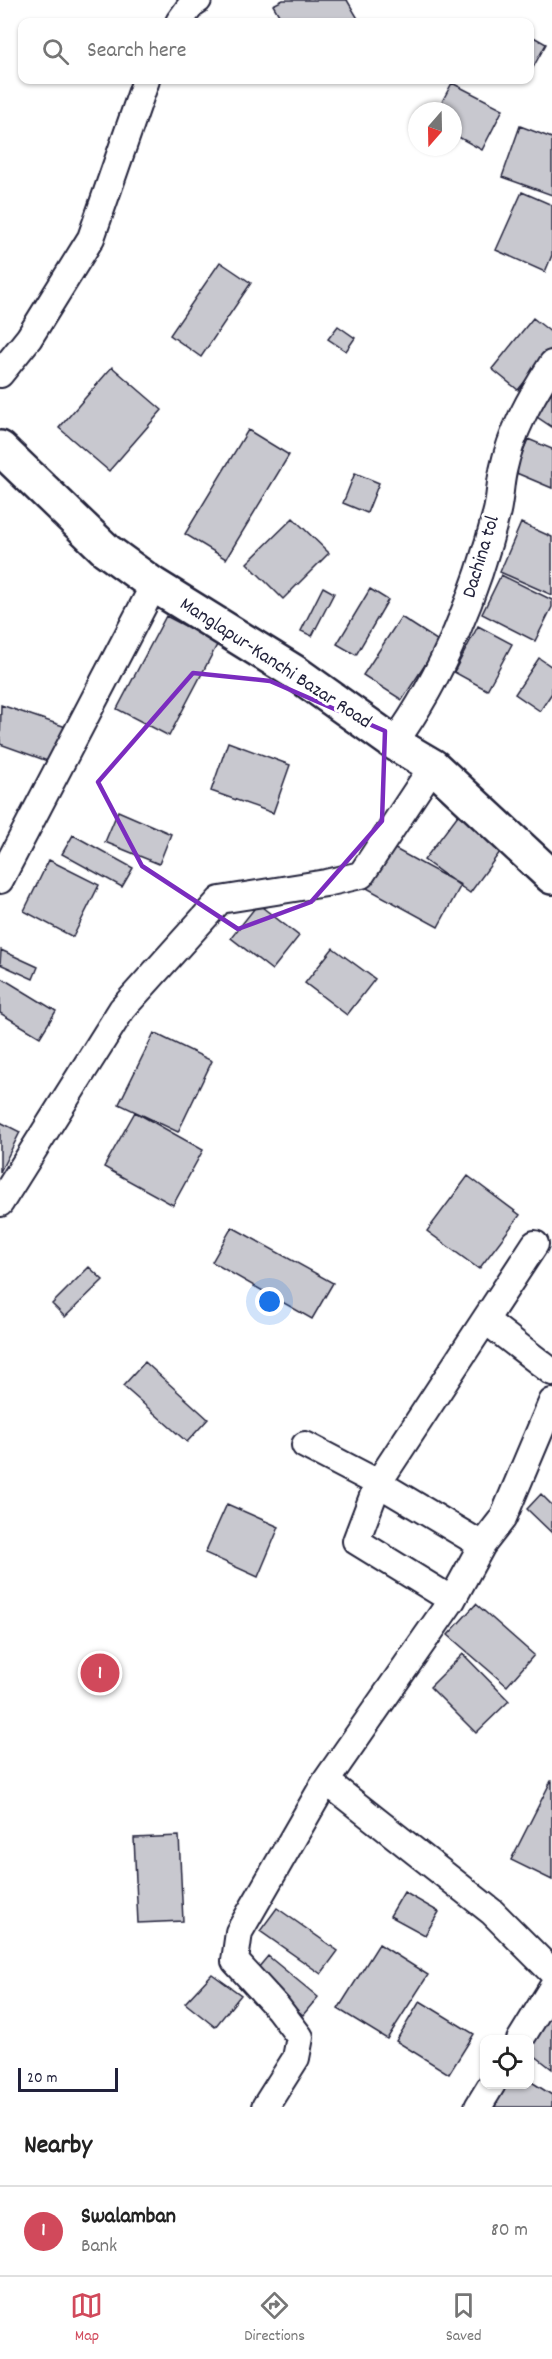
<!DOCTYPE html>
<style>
:root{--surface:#fff;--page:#f6f6f6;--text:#222;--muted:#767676;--line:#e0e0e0;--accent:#d1495b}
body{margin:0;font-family:Dekko,sans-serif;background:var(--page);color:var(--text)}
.controls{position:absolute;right:18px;bottom:18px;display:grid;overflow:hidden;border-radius:12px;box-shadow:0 2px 4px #0004}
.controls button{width:54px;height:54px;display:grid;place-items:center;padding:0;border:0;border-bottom:2px solid var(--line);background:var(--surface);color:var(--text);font:30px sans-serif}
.compass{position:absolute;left:408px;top:102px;width:54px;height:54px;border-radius:50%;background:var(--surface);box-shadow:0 2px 4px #0004;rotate:200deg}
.scale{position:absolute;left:18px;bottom:15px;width:100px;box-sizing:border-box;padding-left:6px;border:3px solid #22223b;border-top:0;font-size:16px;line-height:21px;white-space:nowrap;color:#22223b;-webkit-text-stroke:4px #fff;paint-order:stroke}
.you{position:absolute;left:270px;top:1302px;width:21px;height:21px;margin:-15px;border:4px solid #fff;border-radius:50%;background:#1a73e8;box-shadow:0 0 0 9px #1a73e833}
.badge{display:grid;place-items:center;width:39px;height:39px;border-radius:50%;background:var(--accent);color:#fff;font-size:20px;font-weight:700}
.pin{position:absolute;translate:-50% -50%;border:3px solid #fff;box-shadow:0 2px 6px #0006}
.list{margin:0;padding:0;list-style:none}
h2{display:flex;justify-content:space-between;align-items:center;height:78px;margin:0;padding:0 24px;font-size:26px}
h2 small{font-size:20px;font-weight:400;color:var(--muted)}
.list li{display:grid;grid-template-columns:39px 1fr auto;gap:18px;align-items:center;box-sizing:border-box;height:90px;padding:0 24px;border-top:2px solid var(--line)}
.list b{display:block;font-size:22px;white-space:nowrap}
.list p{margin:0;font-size:20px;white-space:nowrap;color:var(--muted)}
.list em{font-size:20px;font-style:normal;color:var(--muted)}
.icon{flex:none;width:33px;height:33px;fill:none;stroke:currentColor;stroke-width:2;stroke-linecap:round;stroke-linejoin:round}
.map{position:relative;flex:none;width:552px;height:2107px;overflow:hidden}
.search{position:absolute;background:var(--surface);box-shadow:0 2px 4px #0004;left:18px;right:18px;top:18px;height:66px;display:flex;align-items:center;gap:15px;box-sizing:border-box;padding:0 21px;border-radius:12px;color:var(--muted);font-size:22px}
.sheet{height:168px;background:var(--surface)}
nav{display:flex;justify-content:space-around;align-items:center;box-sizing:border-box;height:84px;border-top:2px solid var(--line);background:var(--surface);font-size:16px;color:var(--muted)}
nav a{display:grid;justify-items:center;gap:3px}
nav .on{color:var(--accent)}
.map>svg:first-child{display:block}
.building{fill:#c8c8cf;stroke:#22223b;stroke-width:1.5}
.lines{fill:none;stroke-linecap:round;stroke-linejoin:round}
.street-casing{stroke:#22223b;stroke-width:30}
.secondary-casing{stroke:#22223b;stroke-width:38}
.street{stroke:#fff;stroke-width:26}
.secondary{stroke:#fff;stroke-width:33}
.marked{fill:none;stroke:#7b2cbf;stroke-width:4.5;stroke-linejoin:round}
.labels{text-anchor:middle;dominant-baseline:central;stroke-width:6;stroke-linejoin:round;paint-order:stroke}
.street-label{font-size:20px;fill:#22223b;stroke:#fff}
</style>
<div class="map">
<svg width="552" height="2107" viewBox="0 0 552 2107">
<rect width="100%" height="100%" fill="#fff"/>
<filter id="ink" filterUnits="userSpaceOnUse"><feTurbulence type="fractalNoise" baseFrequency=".0167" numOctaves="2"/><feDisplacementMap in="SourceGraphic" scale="12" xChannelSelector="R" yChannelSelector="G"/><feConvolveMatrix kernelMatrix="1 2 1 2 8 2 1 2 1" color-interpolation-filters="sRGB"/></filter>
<g filter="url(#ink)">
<path class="building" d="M283,0H347L360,22H283L273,5Z
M530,35L546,44L530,73Z
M452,83L503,109L482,150L453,134V111H437Z
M520,126L552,138V195L502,177Z
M522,192L552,205V255L545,272L496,250Z
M220,262L251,283L201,357L170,335Z
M533,318L552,333V348L518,390L492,369Z
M338,326L355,338L346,351L328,339Z
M112,367L162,410L109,471L59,428Z
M552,389V427L534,415Z
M248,430L289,455L226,559L185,534Z
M528,439L552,449V488L514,472Z
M355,473L379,483L367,513L343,503Z
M293,518L329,553L283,599L247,563Z
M521,523L552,537V595L500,572Z
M501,575L552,600V607L535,641L482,614Z
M323,587L334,593L312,636L301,631Z
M370,589L388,600L356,655L337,644Z
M166,616L218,643L169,736L117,709Z
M401,617L440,642L402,700L363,675Z
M478,626L512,644L487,690L454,672Z
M539,658L552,667V693L540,711L515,694Z
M1,705L66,727L53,763L0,744Z
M228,742L290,765L273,813L211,791Z
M118,811L171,834L159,864L105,842Z
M458,815L503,848L470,893L424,860Z
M73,835L133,868L122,887L62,854Z
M386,844L461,885L438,927L363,886Z
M49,860L99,885L73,937L24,911Z
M258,904L299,936L272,970L231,938Z
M333,948L375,979L347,1015L305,983Z
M1,950L38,967L33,979L0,964Z
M0,977L56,1011L40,1037L0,1013Z
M154,1033L212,1061L178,1132L119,1104Z
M135,1112L203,1150L173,1205L104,1167Z
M0,1122L20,1132L0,1172Z
M468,1176L520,1215L479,1269L427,1231Z
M232,1227L333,1283L312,1319L212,1262Z
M89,1267L103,1280L65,1317L52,1304Z
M145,1362L208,1419L187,1442L123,1386Z
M541,1494L552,1505V1533L527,1509Z
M227,1504L279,1527L258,1577L205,1553Z
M476,1604L534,1655L507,1686L448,1635Z
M463,1654L509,1701L476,1733L430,1687Z
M551,1781H552V1880L511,1860Z
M179,1836L183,1921L138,1923L134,1838Z
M404,1892L439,1912L425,1935L390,1916Z
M277,1908L338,1951L321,1974L260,1931Z
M379,1944L428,1975L387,2039L338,2009Z
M268,1956L318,1997L303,2015L253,1974Z
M212,1974L241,1995L215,2027L185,2003Z
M552,1998V2069L530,2052V2040Z
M420,2001L474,2034L449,2074L396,2041Z
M530,2081L552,2095V2107H487L501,2084H530Z"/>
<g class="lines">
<defs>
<path id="street" d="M179,22L192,4L198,0
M0,374L29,338L91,238L146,80
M394,743C443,676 477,591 497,511C500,498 500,484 503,471C511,432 531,397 552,364
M0,880L154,585
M0,1203L122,1009L220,900L326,883L361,875L433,766
M485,1320L535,1244
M305,1445L378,1483L482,1545
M452,1600L356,1541L378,1483L485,1320L552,1372
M326,1781L492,1912L552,1972
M520,2040L552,1988
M265,2107L296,2058L300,2037L278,2008L235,1961L239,1932L326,1781L452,1600L482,1545L503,1518L552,1402
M478,2107L492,2084"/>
<path id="secondary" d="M0,448L106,550L154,585L296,673L394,743L433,766L552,877"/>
</defs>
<use href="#street" class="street-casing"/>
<use href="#secondary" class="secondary-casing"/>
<use href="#street" class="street"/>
<use href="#secondary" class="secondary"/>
</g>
</g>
<path class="marked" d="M193,673L270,681L385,731L382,821L311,902L238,929L142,866L98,782Z"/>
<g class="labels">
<g class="street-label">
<text transform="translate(482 557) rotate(-73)">Dachina tol</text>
<text transform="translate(275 664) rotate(33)">Manglapur-Kanchi Bazar Road</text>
</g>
</g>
</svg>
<div class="controls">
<button><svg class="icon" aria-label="locate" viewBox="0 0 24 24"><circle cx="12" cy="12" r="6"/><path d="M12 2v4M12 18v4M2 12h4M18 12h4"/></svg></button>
</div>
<svg class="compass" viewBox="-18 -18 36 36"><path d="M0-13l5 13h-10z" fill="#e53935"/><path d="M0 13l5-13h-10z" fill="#767676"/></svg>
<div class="scale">20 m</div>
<div class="you"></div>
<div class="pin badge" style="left:100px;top:1673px">1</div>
<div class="search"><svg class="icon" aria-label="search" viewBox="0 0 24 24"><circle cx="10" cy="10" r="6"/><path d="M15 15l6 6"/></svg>Search here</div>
</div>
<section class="sheet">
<h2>Nearby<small></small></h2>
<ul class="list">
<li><span class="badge">1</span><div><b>Swalamban</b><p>Bank</p></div><em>80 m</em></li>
</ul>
</section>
<nav>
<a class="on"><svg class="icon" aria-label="map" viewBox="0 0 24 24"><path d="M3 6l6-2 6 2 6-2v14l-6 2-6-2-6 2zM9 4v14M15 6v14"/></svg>Map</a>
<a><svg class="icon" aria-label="directions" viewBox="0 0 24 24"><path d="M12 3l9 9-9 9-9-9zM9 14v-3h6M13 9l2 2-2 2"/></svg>Directions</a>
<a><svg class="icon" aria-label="saved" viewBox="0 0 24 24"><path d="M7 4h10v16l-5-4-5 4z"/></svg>Saved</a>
</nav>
